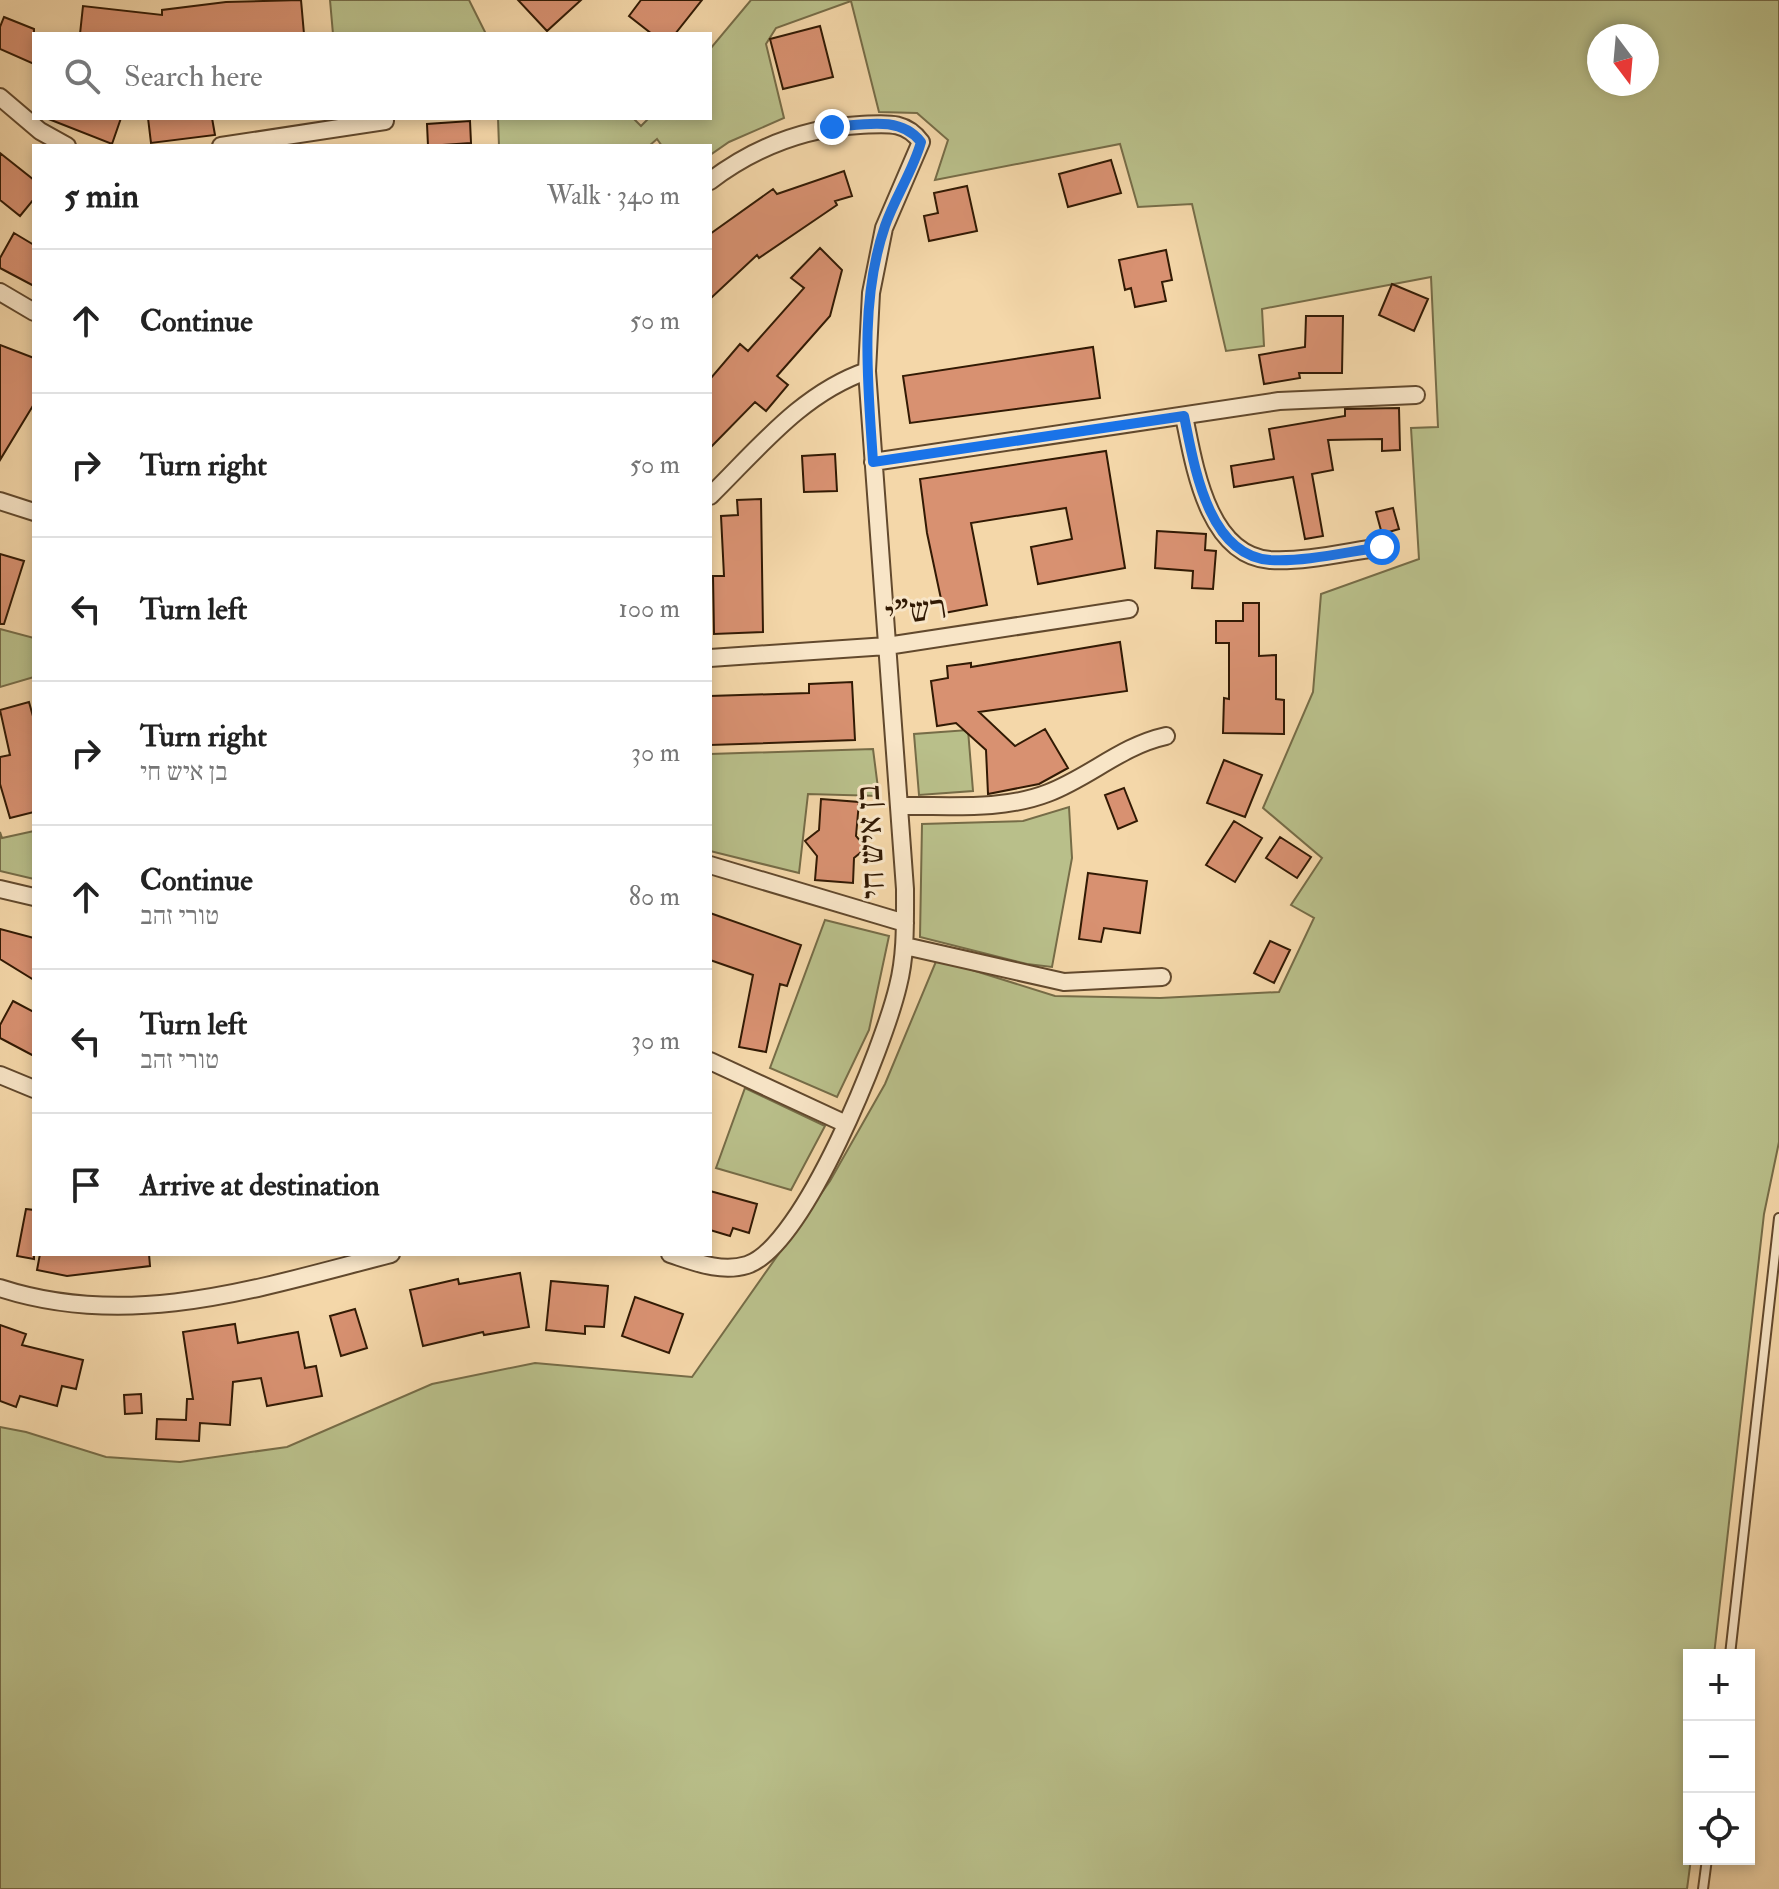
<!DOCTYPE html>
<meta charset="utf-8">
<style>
:root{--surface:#fff;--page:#f6f6f6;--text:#222;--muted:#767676;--line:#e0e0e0}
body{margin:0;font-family:"IM FELL Double Pica","Frank Ruhl Libre",serif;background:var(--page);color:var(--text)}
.controls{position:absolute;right:24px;bottom:24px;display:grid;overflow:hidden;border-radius:0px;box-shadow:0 4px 12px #0003}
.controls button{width:72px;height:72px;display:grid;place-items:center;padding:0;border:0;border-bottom:2px solid var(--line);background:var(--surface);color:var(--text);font:40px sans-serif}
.compass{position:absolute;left:1587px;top:24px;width:72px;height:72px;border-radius:50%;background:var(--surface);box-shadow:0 4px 12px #0003;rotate:164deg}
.stop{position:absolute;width:24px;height:24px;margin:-18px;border:6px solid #1a73e8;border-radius:50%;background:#fff}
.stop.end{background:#1a73e8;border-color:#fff;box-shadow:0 2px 8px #0008}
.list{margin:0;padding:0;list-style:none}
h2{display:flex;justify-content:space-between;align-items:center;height:104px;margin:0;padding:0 32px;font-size:34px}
h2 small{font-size:26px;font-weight:400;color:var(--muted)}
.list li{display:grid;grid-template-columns:52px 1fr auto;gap:24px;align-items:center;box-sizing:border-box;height:144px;padding:0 32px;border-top:2px solid var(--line)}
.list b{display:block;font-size:30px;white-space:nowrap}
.list p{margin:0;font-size:26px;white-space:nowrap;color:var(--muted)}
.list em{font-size:26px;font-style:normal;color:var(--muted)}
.icon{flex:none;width:44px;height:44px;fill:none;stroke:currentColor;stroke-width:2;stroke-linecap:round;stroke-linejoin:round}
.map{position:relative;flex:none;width:1779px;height:1889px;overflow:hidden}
.search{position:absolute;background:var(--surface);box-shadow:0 4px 12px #0003;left:32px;top:32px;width:680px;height:88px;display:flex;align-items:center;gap:20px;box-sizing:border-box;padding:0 28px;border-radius:0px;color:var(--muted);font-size:30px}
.panel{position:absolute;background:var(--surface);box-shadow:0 4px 12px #0003;left:32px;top:144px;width:680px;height:1112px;border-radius:0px}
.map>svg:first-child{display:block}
.green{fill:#b9bf8a;stroke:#766c47;stroke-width:2;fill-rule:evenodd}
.building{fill:#d89171;stroke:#321a04;stroke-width:2}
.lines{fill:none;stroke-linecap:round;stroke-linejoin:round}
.lane-casing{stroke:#62492d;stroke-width:12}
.street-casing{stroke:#62492d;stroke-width:20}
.lane{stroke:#f8e5c7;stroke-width:8}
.street{stroke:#f8e5c7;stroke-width:16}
.route{stroke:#1a73e8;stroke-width:10}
.labels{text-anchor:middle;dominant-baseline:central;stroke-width:6;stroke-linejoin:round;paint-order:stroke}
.street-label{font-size:34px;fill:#321a04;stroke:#f8e5c7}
</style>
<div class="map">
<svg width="1779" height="1889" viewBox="0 0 1779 1889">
<rect width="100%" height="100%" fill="#f4d7a9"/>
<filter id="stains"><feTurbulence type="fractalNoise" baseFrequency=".0025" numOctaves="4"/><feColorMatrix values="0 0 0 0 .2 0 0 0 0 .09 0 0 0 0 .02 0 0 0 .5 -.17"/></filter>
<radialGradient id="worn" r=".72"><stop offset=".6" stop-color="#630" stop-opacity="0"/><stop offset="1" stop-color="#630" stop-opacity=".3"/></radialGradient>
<path class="green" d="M330,0H469L486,34H333Z
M751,0H1779V1142L1764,1214L1714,1655H1689L1691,1859L1687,1889H0V1427L26,1432L106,1457L180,1462L287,1447L432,1384L535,1363L692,1377L830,1181L885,1084L937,959L1055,996L1160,998L1279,992L1314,918L1291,905L1322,858L1263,808L1313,692L1321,594L1419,559L1411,428L1438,427L1431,277L1262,309L1264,346L1226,351L1192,204L1138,207L1120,144L935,180L948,140L917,113L879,112L851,1L776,28L766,44L784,118L729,142L710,155V146H662L657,139L649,146H499L498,118H633L641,126L649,118H710V49ZM1599,36H1647V84H1599Z
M0,629L34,638V677L0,687Z
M968,730L973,791L919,795L914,734Z
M873,749L879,796L808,794L799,873L710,851V754Z
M1069,807L1072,858L1052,967L1027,964L920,937L922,824L1023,821Z
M34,831V879L0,871V832L2,838Z
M825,920L889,936L869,1030L837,1097L770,1068Z
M745,1088L825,1126L791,1190L716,1168Z"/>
<path class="building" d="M301,0L304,34H80L83,6L162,15V10L226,2Z
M518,0H581L547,31Z
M641,0H702L675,34H652L629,16Z
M4,17L34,29V64L0,49V27Z
M820,26L833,77L783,89L770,39Z
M46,118H121L112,144Z
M148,118H212L215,135L151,143Z
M470,121L471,143L428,146L427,124Z
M0,153L34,180V199L20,216L0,200Z
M1111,160L1121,193L1068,207L1059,174Z
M844,171L852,196L835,201L837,205L759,258L757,255L710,299V234L773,189L777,194Z
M967,186L977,231L929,241L924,216L938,213L934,193Z
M14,233L34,245V286L0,268V258Z
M820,248L842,270L830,316L777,376L788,385L766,411L755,402L710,448V379L740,344L748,351L804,288L791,278Z
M1166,250L1172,280L1162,282L1166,301L1135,307L1131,288L1125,290L1119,260Z
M1392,284L1428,299L1414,331L1379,315Z
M1306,316H1343L1342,373H1299L1300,378L1264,384L1259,355L1305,347Z
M0,345L34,358V404L0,460Z
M1093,347L1100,398L910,423L903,376Z
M1399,408L1400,450L1382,451V439L1328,440L1333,470L1312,474L1323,536L1305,539L1293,477L1234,487L1231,466L1274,459L1269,429L1345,416V409Z
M1106,451L1125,568L1038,584L1031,547L1072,539L1066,508L971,523L987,605L944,613L927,533L920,479Z
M835,454L837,491L804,492L802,456Z
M761,499L763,632L714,634L713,576H724L721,516L738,515L737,500Z
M1393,508L1399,529L1382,534L1376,512Z
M1157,531L1206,534L1205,550L1216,551L1213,589L1192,588L1193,571L1155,568Z
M0,554L24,561L4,624H0Z
M1243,603H1259V656L1276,655V699L1284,700V734L1223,733L1224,698L1229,699V643H1216V621H1243Z
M1120,642L1127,691L979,712L1015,746L1045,729L1068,768L1039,784L988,794L986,750L956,723L937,726L931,681L948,678L947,666L971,663V667Z
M852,682L855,740L710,745V696L809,693V684Z
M29,702L34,720V812L10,818L0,784V757L10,755L0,710Z
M1224,760L1262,775L1245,817L1207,803Z
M1124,788L1137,821L1118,829L1105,795Z
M821,799L859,802L856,836L866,848L854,858L853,883L815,880L817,856L805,841L819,830Z
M1234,821L1262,838L1235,882L1206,865Z
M1280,837L1311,857L1297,878L1266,858Z
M1088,873L1147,881L1140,933L1104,928L1101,942L1079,939Z
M710,913L801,945L787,986L780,984L766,1052L739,1047L753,975L710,960Z
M0,929L34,938V980L0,959Z
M1270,941L1290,950L1274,983L1254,973Z
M13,1001L34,1012V1056L0,1038V1025Z
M710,1191L757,1204L749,1233L733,1228L730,1236L710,1230Z
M26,1209L34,1210V1259L17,1256Z
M40,1254H149L150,1266L67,1276L37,1270Z
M520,1273L529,1327L484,1335L483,1332L423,1346L410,1290L458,1279L459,1284Z
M551,1281L608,1286L604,1327L585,1326V1334L546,1330Z
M635,1297L683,1314L669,1353L622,1336Z
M355,1309L367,1348L341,1356L330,1316Z
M235,1324L238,1343L298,1332L305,1368L316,1366L322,1396L267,1406L261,1378L233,1382L230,1425L200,1423L199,1441L156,1439L157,1419L186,1420L187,1399H193L183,1332Z
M0,1325L26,1334L22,1345L83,1360L76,1389L62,1386L57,1406L20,1396L16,1407L0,1401Z
M141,1394L142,1413L125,1414L124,1395Z"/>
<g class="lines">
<defs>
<path id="lane" d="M1730,1655L1779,1218
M1703,1889L1707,1859"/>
<path id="street" d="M0,97L40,131L67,146
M221,146L385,121
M0,292L34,312
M1184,416C1194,464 1207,555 1270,560C1306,562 1346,552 1382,547
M873,462L1279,401L1416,395
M710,496C758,449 802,393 867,371
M0,501L34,512
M710,658L887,646L1129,609
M899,806C948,805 1002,811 1048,793C1090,777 1121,746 1166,736
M710,865L905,923
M0,889L34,897
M905,946L1064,982L1162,977
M710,1061L846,1124
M0,1075L34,1089
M670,1254C695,1262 721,1273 747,1265C804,1247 884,1045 898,986C906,955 905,922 905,889L867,371L871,293L884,228L921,142C905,120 885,124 860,125C803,128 755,147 710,181
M0,1288C132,1331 262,1287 391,1254"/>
</defs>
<use href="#lane" class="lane-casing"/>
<use href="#street" class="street-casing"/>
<use href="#lane" class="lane"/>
<use href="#street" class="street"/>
</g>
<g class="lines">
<path class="route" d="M832,127C863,125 900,115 921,142C913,171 895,197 885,226C859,302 868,384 873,462L1184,416C1194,464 1207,555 1270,560C1306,562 1346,552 1382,547"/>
</g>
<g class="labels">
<g class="street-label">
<text transform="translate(916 611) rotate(-8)">רש"י</text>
<text transform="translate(871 842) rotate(-93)">בן איש חי</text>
</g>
</g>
<rect width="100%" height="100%" filter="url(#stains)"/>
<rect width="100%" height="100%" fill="url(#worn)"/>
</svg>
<div class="controls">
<button>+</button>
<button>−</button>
<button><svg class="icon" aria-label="locate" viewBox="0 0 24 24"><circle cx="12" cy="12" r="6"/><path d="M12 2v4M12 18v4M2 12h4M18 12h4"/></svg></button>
</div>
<svg class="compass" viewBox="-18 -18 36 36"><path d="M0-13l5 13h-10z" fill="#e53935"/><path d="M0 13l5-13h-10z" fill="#767676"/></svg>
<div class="stop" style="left:1382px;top:547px"></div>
<div class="stop end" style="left:832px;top:127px"></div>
<div class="search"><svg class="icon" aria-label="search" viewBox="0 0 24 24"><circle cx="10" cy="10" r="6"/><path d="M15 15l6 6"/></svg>Search here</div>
<section class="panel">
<h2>5 min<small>Walk · 340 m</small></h2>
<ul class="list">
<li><svg class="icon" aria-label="ahead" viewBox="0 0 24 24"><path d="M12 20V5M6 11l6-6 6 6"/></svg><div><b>Continue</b></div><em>50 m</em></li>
<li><svg class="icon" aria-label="right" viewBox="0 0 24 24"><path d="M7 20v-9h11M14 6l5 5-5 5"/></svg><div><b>Turn right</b></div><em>50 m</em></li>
<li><svg class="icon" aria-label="left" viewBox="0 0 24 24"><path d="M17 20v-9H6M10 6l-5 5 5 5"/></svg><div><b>Turn left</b></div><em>100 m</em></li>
<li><svg class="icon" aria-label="right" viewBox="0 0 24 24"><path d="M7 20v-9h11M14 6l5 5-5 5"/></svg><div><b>Turn right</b><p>בן איש חי</p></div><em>30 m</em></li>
<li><svg class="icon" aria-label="ahead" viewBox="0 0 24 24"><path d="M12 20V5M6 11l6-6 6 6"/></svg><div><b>Continue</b><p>טורי זהב</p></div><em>80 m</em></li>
<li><svg class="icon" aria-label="left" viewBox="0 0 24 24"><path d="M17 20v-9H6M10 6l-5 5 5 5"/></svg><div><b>Turn left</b><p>טורי זהב</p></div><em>30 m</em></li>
<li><svg class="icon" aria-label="arrive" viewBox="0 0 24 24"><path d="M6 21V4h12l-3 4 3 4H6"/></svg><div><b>Arrive at destination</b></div></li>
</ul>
</section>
</div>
